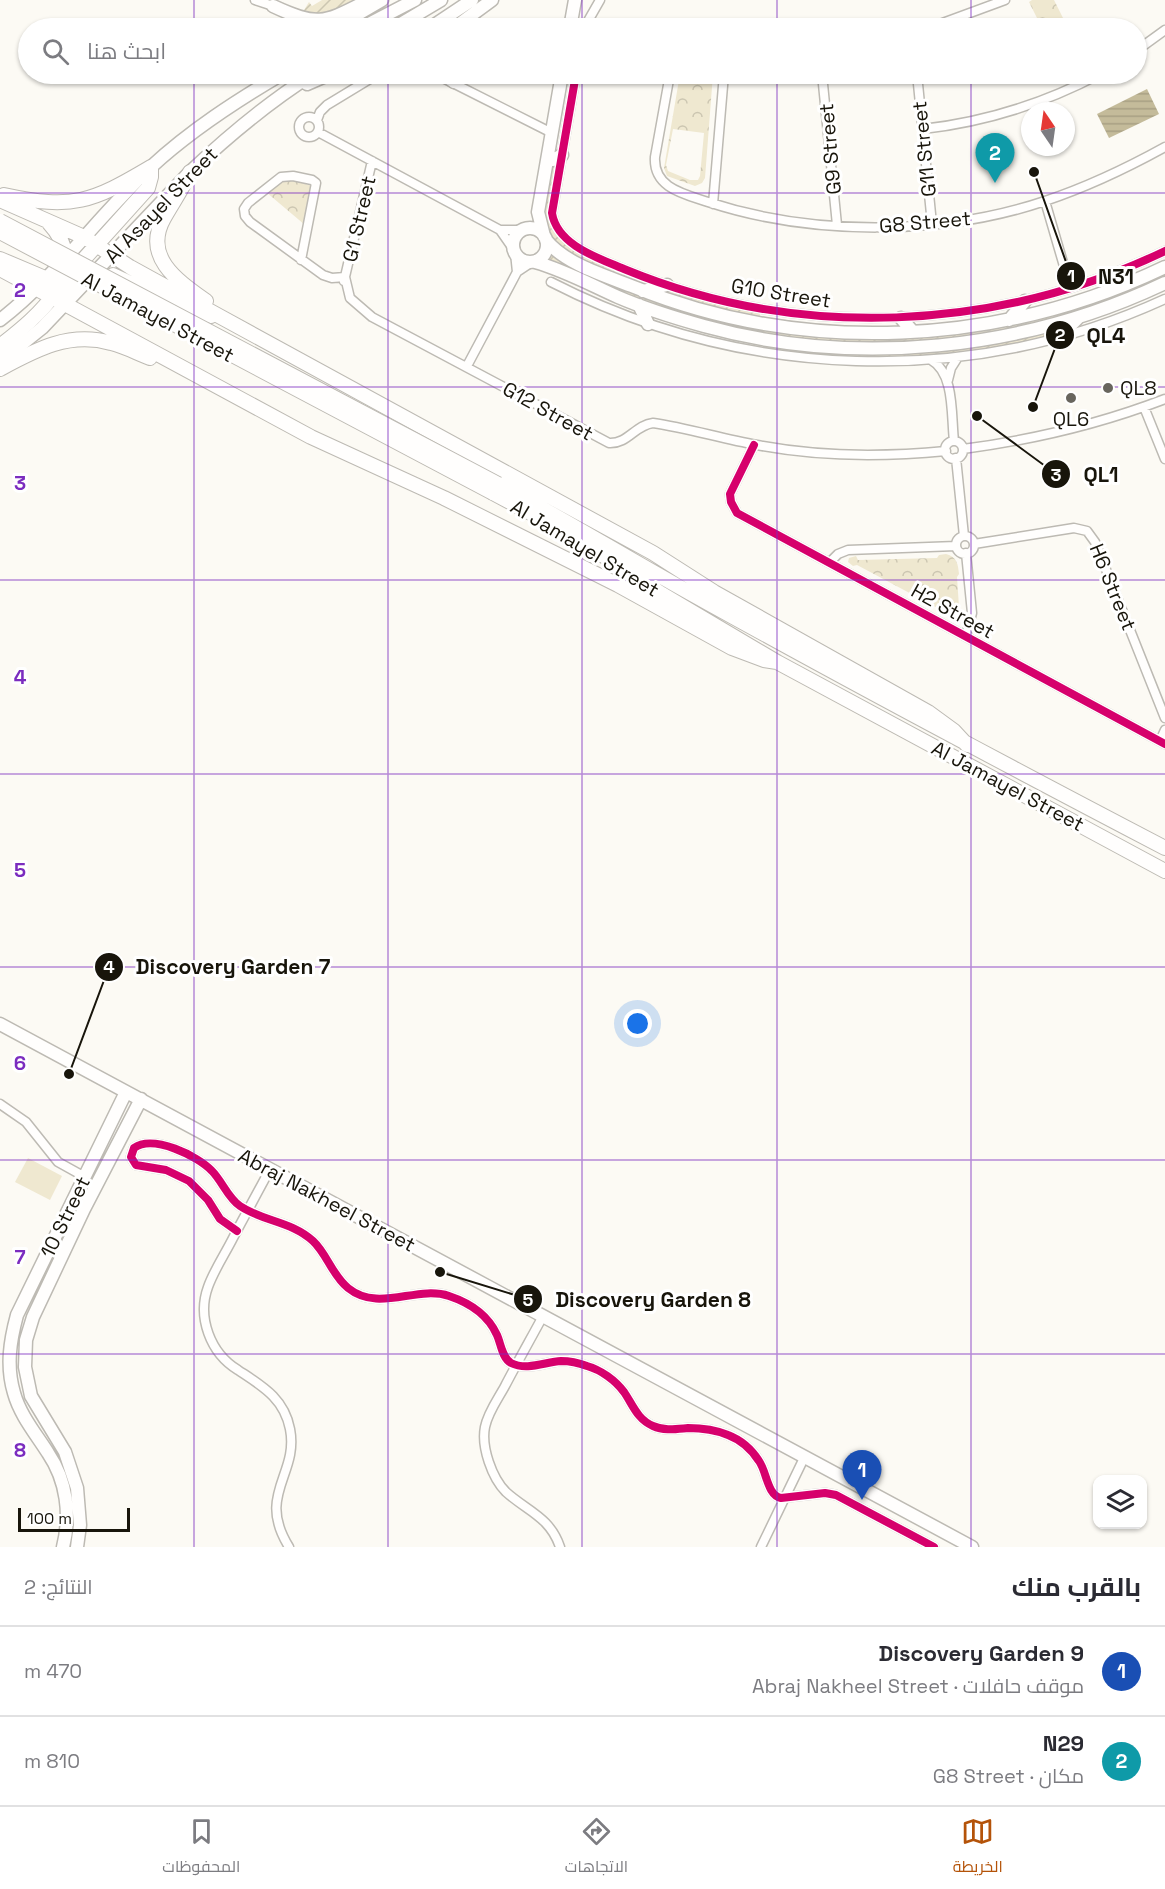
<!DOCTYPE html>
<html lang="ar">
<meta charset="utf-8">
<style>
:root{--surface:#fff;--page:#f7f7f7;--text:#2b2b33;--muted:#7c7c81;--line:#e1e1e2;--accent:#b45309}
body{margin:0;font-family:"Space Grotesk",Cairo,sans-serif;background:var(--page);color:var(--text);direction:rtl}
.controls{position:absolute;right:18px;bottom:18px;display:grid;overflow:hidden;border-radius:12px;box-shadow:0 2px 4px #0004}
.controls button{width:54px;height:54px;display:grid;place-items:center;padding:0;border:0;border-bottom:2px solid var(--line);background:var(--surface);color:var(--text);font:30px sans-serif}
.compass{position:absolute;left:1021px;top:102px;width:54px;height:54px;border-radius:50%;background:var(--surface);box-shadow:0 2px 4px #0004;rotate:347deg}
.scale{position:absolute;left:18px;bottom:15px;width:112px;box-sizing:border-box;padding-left:6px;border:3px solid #18150b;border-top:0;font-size:16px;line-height:21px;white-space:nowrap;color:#18150b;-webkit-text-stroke:4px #fff;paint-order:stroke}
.you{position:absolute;left:638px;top:1024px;width:21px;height:21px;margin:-15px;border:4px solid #fff;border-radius:50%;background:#1a73e8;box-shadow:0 0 0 9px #1a73e833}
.badge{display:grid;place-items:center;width:39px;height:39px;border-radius:50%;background:var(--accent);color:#fff;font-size:20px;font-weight:700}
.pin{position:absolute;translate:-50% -50px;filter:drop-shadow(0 2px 3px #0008)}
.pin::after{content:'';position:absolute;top:32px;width:21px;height:18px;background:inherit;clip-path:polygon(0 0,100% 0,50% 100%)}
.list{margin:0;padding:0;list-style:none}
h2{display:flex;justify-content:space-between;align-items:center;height:78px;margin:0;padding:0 24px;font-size:26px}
h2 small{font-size:20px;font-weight:400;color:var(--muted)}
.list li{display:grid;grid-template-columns:39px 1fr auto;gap:18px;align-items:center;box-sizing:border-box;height:90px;padding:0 24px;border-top:2px solid var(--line)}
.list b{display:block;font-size:22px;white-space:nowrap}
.list p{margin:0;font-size:20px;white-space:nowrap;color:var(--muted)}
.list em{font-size:20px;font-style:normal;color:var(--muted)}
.icon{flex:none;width:33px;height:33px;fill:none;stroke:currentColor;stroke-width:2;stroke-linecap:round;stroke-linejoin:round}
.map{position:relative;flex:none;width:1165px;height:1547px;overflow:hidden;direction:ltr}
.search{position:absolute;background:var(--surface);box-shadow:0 2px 4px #0004;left:18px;right:18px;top:18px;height:66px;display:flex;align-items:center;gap:15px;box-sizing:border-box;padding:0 21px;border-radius:33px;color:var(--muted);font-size:22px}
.sheet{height:258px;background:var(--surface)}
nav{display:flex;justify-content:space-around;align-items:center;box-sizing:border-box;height:84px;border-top:2px solid var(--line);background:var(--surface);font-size:16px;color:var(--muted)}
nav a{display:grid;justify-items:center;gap:3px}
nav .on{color:var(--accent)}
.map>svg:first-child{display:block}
.grass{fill:#efe8d0}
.park{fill:url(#park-crowns);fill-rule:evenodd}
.garden{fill:url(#garden-furrows)}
.water{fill:url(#water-rules)}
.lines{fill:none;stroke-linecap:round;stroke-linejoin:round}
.street-casing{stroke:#bdbab3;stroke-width:11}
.secondary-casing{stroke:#bdbab3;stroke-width:15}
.primary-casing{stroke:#bdbab3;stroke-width:16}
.street{stroke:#fffefd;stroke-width:8}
.secondary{stroke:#fffefd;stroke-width:12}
.primary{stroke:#fffefd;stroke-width:14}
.primary-bridge-casing{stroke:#bdbab3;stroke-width:16;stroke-linecap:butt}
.primary-bridge{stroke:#fffefd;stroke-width:14}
.cycleway-casing{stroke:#fff;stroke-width:11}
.cycleway{stroke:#d6006c;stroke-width:8}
.grid{fill:none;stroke:#7b2cbf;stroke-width:1.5;stroke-opacity:0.55}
.poi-dot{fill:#68655d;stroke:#fff;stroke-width:2}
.labels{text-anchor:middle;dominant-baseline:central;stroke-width:6;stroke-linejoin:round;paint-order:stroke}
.street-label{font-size:20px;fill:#18150b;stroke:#fff}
.poi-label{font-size:20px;fill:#18150b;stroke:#fff;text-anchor:start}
.grid-label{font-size:20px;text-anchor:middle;font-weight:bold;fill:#7b2cbf;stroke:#fff;stroke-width:6;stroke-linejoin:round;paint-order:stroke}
.leader{fill:none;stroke:#18150b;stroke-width:2}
.callout-dot{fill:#18150b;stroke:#fff;stroke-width:2}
.mark-label{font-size:18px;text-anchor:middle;font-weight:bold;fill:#fff}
.callout-label{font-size:21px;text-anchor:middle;font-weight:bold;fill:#18150b;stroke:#fff;stroke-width:6;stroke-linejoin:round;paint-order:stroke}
</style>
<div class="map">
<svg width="1165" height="1547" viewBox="0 0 1165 1547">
<defs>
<pattern id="park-crowns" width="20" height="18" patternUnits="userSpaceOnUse" patternTransform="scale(1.5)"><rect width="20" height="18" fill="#efe8d0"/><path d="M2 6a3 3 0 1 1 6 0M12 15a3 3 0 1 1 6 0" fill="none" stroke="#ccc6b1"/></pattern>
<pattern id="garden-furrows" width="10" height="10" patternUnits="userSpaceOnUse" patternTransform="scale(1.5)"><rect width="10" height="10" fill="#efe8d0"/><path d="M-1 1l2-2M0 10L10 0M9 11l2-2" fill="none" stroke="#ccc6b1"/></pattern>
<pattern id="water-rules" width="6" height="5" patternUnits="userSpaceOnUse" patternTransform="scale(1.5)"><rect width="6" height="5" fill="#c4bb9a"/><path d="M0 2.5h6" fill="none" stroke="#a8a083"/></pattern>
</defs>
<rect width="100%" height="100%" fill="#fcfaf4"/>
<path class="grass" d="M28,1158L62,1176L50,1200L15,1182Z"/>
<path class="park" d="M1032,0H1054L1068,28H1042L1029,2Z
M680,74H713L705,178L702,183L695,186L667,176L664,168ZM673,129L704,133L700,176L698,180H690L668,171L666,165Z
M287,178L312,186L305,225L266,192Z
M946,554C957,557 958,564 959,574L957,577L959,607L962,613L961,623L950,618L949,614L857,565L853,566L848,562L849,558L856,556L858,560L937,558L939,555Z"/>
<path class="garden" d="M322,0H364L328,16L301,15L309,2L312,6Z
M554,164C555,181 546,198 548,215C554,253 619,272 651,284L645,286C613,274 550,258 543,220C541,210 548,181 550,169Z
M552,254L715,318L913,337L974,331L1031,320L1101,299L1165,272V279C1122,297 1078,314 1032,325C932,348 827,349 727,326C664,312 606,287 548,262Z
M667,289L760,313V316L800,322V325L724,311L658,292Z
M1064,326C1052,346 916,357 889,358C859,359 830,356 801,354V351L766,346V344L889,353Z"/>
<path class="water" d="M1147,89L1159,114L1109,138L1097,114Z"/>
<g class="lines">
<defs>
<path id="street" d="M255,0L273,6
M584,28L600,0
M929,28L1005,0
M1136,51L1165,30
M435,74L552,133
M576,74L552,213C557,245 598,258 624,269C798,341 996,332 1165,251
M670,74L655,157C653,188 684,194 708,202C812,236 941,236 1045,201C1087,187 1127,168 1165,147
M822,74L837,225
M917,74L932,224
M299 127a10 10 0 1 1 20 0a10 10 0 1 1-20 0Z
M317,120L320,112L327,105L378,74
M923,129C985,122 1045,103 1100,74
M318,132L500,230L514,250
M1045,201L1066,273L1077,280L1087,283
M713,204L724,74
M500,230H522
M515,253L517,272
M301,260L316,183L312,180L293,176L281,177L248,203L244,209L245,216L250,222L323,275L332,278L345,277
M345,277L350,298L372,317L609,443C628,444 635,425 653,423C688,428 722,439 757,445C819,457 883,457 946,451
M344,281L372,161
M551,282C742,380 969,389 1165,299
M931,360C955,373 951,416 954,441
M467,366L517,272L532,262
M948,380L951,368L958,357
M1144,407L1165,459
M945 450a9 9 0 1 1 18 0a9 9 0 1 1-18 0Z
M754,445L730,494L731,502L737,513L1165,744
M963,449C1032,440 1100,424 1165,399
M956,458L964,536
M956 545a9 9 0 1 1 18 0a9 9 0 1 1-18 0Z
M974,544L1074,528L1087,531L1095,542L1165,718
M966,553L972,613L966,636
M830,562L838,554L848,550L956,546
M1160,741L1165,730
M0,1104L26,1122L58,1162L85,1177
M270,1169C258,1192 245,1215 233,1238C225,1254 214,1270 208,1287C197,1317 210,1353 238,1370C262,1386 284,1398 290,1429C299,1475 256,1494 289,1547
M237,1231L220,1219L208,1200L189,1181L166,1170L136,1165L131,1157L134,1148C153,1134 198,1156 212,1171C222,1181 228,1198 240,1206C264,1222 291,1221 313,1241C327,1254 332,1275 348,1288C379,1313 416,1285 449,1296C470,1303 488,1315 497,1335C501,1344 502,1358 511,1363C527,1371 545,1362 561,1361C570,1361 579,1363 587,1366C601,1370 615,1380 624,1392C633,1405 637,1419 653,1426C664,1431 676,1429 688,1428C702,1428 716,1430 728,1435C741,1440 752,1450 759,1461C767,1472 767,1495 781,1498L825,1493L836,1495L934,1547
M543,1316C530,1340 517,1363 505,1386C498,1399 488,1412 485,1427C481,1447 492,1478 506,1492C527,1511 550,1517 560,1547
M761,1547L804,1458"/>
<path id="secondary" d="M273,6C320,28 325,22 369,0
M334,28L382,0
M361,28L415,0
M394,28L441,0
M430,28L472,0
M454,28L492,0
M570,28L575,0
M444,74L454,82
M307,84L330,74
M548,160H553L562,155
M513 245a17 17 0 1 1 34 0a17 17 0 1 1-34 0Z
M544,236L538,212L562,74
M546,240C565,264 606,276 634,287C804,356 1000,346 1165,267
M535,262C564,270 591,285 618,297C646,309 675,318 704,326C856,368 1024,350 1165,283
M643,291L667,285
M639,305L648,324
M901,318L913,332
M0,320C57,276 99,215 151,167C191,130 236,101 282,74
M1009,320L1025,301
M1058,338L1078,318
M0,359L22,344L42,328L190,172C228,136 269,102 313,74
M0,1024L972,1547
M63,1547C71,1515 67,1481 48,1453C36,1434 20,1415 14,1393C6,1366 10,1341 17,1315L126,1092
M77,1547L80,1525L77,1488L65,1452L31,1396L25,1367L26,1340L33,1317L84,1209L141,1099"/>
<path id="primary" d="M190,172C183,188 173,202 164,218C142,257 178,281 206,301
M4,195C73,210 92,202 151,167V177L148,188L84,259L73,280L65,304
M0,200L84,237L130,267L219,316L653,553L714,592L928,712L954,731L967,745
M0,259L45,278L57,280
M0,269L311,437L444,498L618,585L732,648L764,660L777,662
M113,275L190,311L211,316
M35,289C49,279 63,272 80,270
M0,346C38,316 94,272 49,223
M0,369C35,350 69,331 111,343C124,346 137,353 150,358
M498,484C569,522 637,564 708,603C859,687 1012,768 1165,848
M493,493L570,534L662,594L777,662L1165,871"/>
</defs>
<use href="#street" class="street-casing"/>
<use href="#secondary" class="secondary-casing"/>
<use href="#primary" class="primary-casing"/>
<use href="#street" class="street"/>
<use href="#secondary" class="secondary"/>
<use href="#primary" class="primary"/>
<defs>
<path id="primary-bridge" d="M0,221L498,484
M0,232L493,493"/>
</defs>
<use href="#primary-bridge" class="primary-bridge-casing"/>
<use href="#primary-bridge" class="primary-bridge"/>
<defs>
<path id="cycleway" d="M576,74L552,213C557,245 598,258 624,269C798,341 996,332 1165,251
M754,445L730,494L731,502L737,513L1165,744
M237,1231L220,1219L208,1200L189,1181L166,1170L136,1165L131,1157L134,1148C153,1134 198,1156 212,1171C222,1181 228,1198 240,1206C264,1222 291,1221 313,1241C327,1254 332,1275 348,1288C379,1313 416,1285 449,1296C470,1303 488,1315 497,1335C501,1344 502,1358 511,1363C527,1371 545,1362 561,1361C570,1361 579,1363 587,1366C601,1370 615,1380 624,1392C633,1405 637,1419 653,1426C664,1431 676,1429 688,1428C702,1428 716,1430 728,1435C741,1440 752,1450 759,1461C767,1472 767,1495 781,1498L825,1493L836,1495L934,1547"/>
</defs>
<use href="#cycleway" class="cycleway-casing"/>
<use href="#cycleway" class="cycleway"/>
</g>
<path class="grid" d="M194,0V28M388,0V28M582,0V28M777,0V28M971,0V28M194,74V1547M388,74V1547M582,74V1547M777,74V1547M971,74V1547M0,193H1165M0,387H1165M0,580H1165M0,774H1165M0,967H1165M0,1160H1165M0,1354H1165"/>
<g class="poi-dot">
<circle cx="1108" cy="388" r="6"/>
<circle cx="1071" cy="398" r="6"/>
</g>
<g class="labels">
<g class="street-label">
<text transform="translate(830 149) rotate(-95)">G9 Street</text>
<text transform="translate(924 149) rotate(-96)">G11 Street</text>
<text transform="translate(161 205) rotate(-46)">Al Asayel Street</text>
<text transform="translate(359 219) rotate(-77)">G1 Street</text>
<text transform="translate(925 222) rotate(-5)">G8 Street</text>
<text transform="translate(781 293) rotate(9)">G10 Street</text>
<text transform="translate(158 317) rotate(28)">Al Jamayel Street</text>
<text transform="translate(548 411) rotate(29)">G12 Street</text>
<text transform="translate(585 548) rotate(31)">Al Jamayel Street</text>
<text transform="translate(1113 587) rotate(68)">H6 Street</text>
<text transform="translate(953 611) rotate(29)">H2 Street</text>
<text transform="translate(1008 786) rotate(28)">Al Jamayel Street</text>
<text transform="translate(327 1200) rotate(28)">Abraj Nakheel Street</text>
<text transform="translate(65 1217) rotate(-64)">10 Street</text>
</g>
<g class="poi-label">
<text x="1120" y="388">QL8</text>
<text x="1071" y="419" text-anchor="middle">QL6</text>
</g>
</g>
<g class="grid-label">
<text x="20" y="297">2</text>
<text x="20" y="490">3</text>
<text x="20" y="684">4</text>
<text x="20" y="877">5</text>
<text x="20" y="1070">6</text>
<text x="20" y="1264">7</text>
<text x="20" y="1457">8</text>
</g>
<path class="leader" d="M1034 172L1071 276M1033 407L1060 335M977 416L1056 474M69 1074L109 967M440 1272L528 1299"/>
<g class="callout-dot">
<circle cx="1034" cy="172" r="6"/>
<circle cx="1033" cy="407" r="6"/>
<circle cx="977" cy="416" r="6"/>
<circle cx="69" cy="1074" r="6"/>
<circle cx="440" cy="1272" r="6"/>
<circle cx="1071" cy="276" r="15"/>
<circle cx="1060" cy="335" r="15"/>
<circle cx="1056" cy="474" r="15"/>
<circle cx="109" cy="967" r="15"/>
<circle cx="528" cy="1299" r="15"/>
</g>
<g class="mark-label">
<text x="1071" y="282">1</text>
<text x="1060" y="341">2</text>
<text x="1056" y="481">3</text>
<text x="109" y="973">4</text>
<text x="528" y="1306">5</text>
</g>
<g class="callout-label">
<text x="1116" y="284">N31</text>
<text x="1106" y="343">QL4</text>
<text x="1101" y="482">QL1</text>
<text x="233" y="974">Discovery Garden 7</text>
<text x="653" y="1307">Discovery Garden 8</text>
</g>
</svg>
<div class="controls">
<button><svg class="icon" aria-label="layers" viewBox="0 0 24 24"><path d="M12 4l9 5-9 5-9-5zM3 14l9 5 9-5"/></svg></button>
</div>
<svg class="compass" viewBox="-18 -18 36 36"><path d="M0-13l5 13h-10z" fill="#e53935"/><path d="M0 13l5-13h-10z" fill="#7c7c81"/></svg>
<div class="scale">100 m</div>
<div class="you"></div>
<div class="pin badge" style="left:862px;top:1500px;background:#1a4fb4">1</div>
<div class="pin badge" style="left:995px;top:183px;background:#0f9aa8">2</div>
<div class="search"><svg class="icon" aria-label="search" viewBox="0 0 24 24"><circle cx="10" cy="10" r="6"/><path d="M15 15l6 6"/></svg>ابحث هنا</div>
</div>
<section class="sheet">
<h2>بالقرب منك<small>النتائج: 2</small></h2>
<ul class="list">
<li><span class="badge" style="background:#1a4fb4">1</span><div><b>Discovery Garden 9</b><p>موقف حافلات · Abraj Nakheel Street</p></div><em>470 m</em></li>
<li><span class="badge" style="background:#0f9aa8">2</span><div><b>N29</b><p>مكان · G8 Street</p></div><em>810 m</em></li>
</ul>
</section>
<nav>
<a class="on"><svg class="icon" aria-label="map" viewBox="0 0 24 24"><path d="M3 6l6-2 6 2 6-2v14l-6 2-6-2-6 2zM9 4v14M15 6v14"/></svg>الخريطة</a>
<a><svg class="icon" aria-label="directions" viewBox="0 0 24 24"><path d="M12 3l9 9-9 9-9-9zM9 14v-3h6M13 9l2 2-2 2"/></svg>الاتجاهات</a>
<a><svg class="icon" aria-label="saved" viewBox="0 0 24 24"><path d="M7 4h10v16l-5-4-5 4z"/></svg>المحفوظات</a>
</nav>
